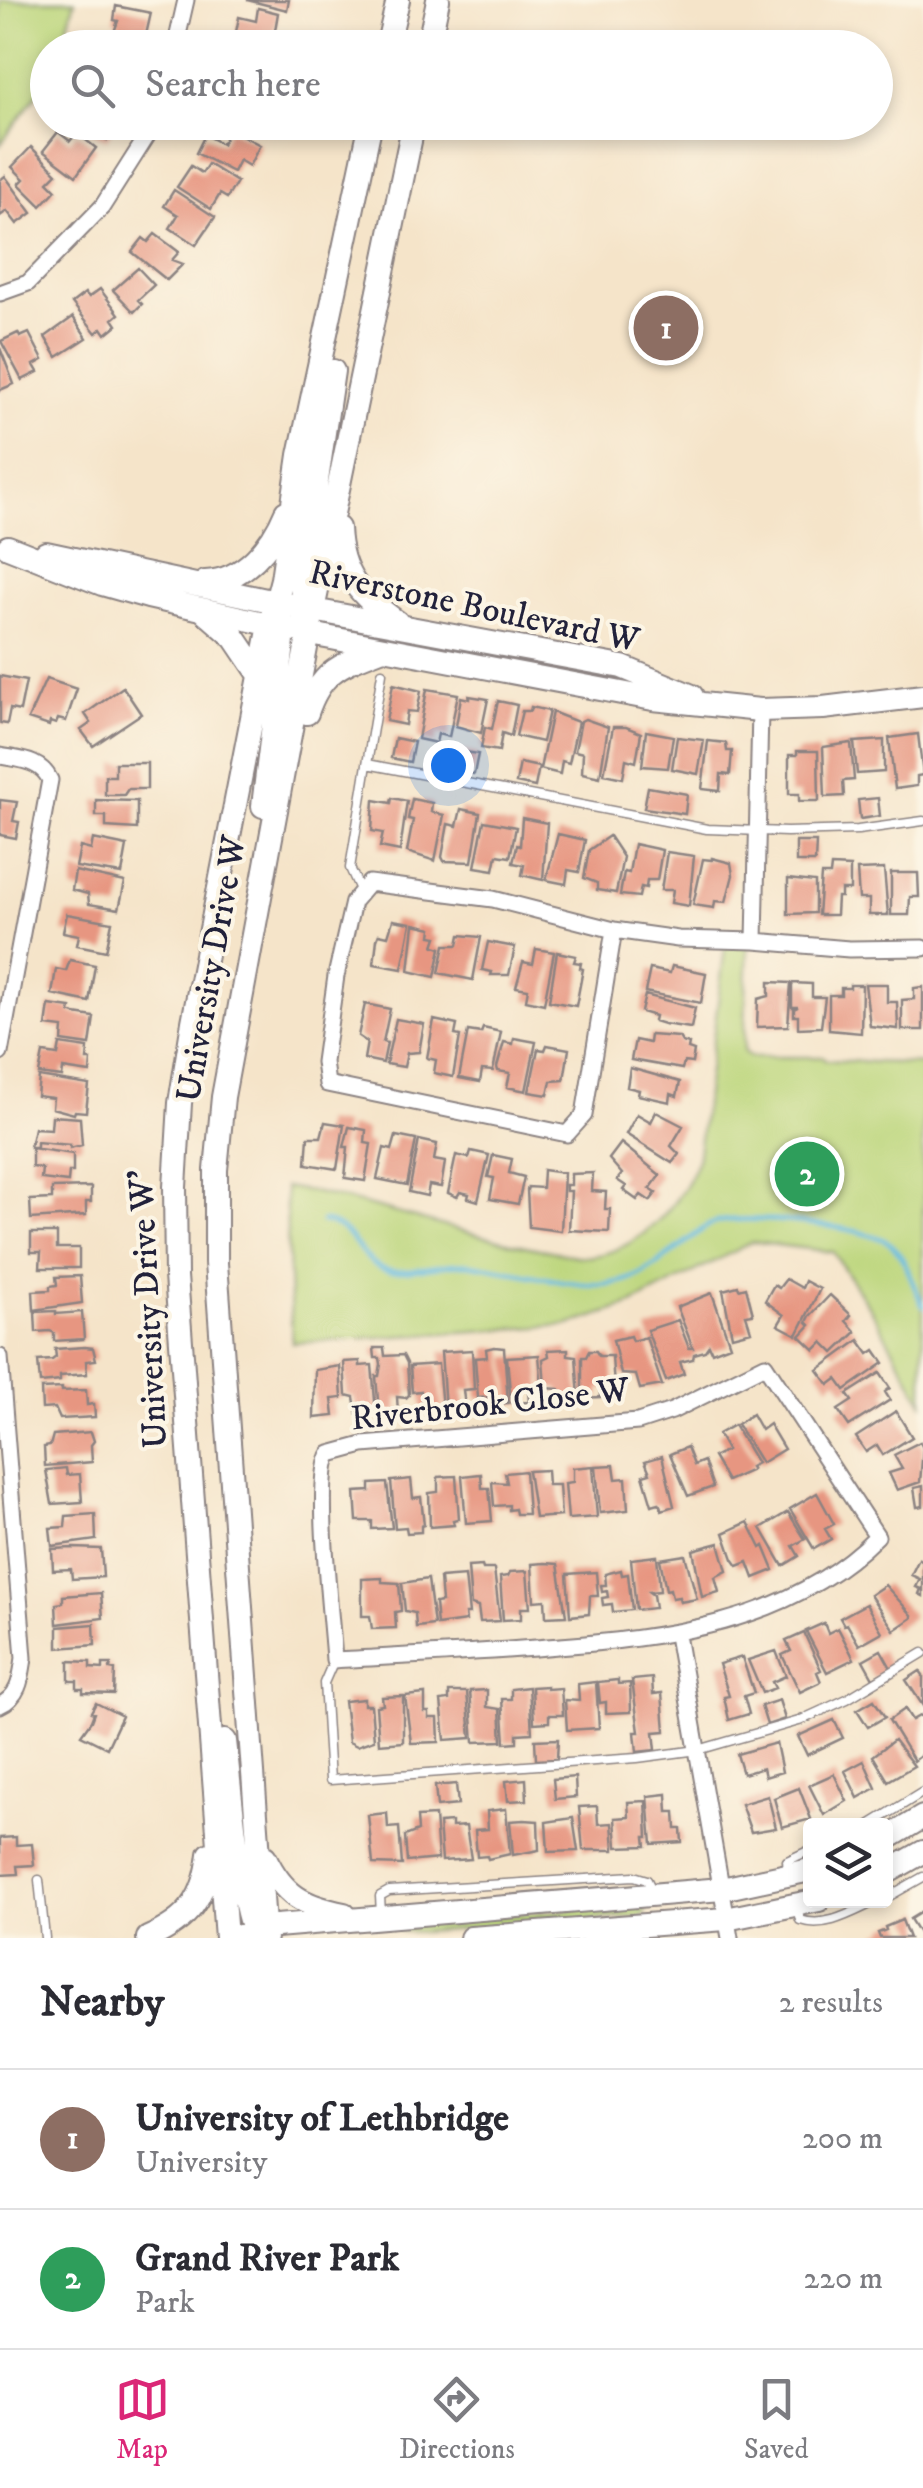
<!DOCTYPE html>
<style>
:root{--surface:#fff;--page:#f7f7f7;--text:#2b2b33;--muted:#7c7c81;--line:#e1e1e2;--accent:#db2777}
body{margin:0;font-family:"IM FELL DW Pica",serif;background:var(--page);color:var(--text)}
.controls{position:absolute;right:30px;bottom:30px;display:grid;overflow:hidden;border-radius:10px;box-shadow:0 5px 15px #0003}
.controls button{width:90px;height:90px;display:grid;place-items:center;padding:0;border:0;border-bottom:2px solid var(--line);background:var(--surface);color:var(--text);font:50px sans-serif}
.you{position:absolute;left:448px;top:765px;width:35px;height:35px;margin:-25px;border:8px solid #fff;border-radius:50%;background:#1a73e8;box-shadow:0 0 0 15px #1a73e833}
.badge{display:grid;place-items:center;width:65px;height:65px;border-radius:50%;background:var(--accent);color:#fff;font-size:32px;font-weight:700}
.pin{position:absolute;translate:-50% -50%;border:5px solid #fff;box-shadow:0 2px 10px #0006}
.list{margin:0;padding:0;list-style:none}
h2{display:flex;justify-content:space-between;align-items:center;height:130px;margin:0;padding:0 40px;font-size:42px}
h2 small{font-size:32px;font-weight:400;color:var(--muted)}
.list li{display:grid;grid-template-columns:65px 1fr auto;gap:30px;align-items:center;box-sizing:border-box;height:140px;padding:0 40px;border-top:2px solid var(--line)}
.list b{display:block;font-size:38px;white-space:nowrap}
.list p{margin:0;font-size:32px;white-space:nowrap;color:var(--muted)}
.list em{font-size:32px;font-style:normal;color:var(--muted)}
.icon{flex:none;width:55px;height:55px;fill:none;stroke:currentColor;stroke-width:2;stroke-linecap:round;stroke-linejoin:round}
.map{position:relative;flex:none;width:923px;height:1938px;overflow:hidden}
.search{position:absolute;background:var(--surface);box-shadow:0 5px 15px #0003;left:30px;right:30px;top:30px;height:110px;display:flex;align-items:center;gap:25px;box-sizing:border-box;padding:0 35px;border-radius:55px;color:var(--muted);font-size:38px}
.sheet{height:410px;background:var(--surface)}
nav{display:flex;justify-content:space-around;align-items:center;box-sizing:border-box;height:140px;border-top:2px solid var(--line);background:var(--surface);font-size:28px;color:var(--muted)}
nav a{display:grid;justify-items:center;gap:5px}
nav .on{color:var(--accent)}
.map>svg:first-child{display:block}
.green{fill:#bcd67c;stroke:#6f7c5c;stroke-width:2.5}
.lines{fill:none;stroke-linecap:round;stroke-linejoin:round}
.stream{stroke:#61b9de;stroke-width:5}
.building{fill:#e79681}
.lane-casing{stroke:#8c8382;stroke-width:11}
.street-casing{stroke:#8c8382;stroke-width:19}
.secondary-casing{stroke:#8c8382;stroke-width:26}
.lane{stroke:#fff;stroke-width:8}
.street{stroke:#fff;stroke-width:15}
.secondary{stroke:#fff;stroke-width:22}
.labels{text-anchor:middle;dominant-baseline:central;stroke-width:8;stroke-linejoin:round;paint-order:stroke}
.street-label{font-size:35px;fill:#22223b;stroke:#fcf5e5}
</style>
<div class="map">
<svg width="923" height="1938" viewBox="0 0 923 1938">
<rect width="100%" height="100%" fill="#fcf5e5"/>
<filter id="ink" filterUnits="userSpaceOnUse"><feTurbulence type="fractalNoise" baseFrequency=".01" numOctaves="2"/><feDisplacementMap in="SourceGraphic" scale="20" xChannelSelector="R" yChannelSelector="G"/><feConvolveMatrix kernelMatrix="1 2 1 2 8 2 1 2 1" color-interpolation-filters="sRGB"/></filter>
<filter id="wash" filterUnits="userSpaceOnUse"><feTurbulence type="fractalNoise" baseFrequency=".0048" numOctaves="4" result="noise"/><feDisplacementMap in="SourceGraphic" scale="40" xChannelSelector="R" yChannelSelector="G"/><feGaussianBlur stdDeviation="2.25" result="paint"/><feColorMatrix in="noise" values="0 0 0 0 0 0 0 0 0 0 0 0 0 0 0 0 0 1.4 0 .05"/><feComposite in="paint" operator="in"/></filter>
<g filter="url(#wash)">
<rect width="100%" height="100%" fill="#f5e4c9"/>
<path class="green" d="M0,0H75L62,47L48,48L47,80L0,145Z
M726,940L748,941L744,1052L750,1057H824L825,1060L923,1064V1402L874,1315L833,1252L752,1242L630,1305L569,1325L292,1343L285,1187C371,1201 454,1233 540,1249C556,1251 577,1259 593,1256C642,1248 679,1205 697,1162Z
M635,1904L646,1909L643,1916L423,1932L402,1931L390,1926Z"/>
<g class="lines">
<path class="stream" d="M322,1222C354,1224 357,1261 386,1270C405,1275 445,1262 469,1264C506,1269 543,1280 581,1284C631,1289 650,1269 689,1240C696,1234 705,1226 714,1223C740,1213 872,1226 892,1245C907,1260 914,1287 923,1306"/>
</g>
<g id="blocks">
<path class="building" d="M247,0H289L287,10Z
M116,6L151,13L143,48L109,46L118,21L114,20Z
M258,8L278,13L272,48L234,42L239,17L256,21Z
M77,122H115L107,140Z
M234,122H257L254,131Z
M230,129L260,145L249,166L239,160L233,172L196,153L205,135L222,144Z
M58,132L70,141L77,133L96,148L76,176L43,151Z
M31,147L57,173L48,182L56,190L41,206L19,184L24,179L12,167Z
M208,164L237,182L227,198L220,194L211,209L177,187L191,166L202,173Z
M5,176L32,213L17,224L7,211L0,216V180Z
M174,190L215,217L196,245L170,228L178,215L164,206Z
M155,234L179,252L172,260L183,264L167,280L132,252L143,238L148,242Z
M138,268L154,285L138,300L142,304L134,312L113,290Z
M100,289L119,314L113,319L117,325L106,334L102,328L96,333L72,303L85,293L89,297Z
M73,317L87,338L57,357L45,337Z
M18,333L20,337L29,333L43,360L34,365L38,372L22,380L1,341Z
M0,348L14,384L0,390Z
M0,676L26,681L20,711L10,709L7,724L0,723Z
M46,679L77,689L66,721L58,719L56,724L50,722L49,726L28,719Z
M393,684L421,691L417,712L407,711L405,725L386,721Z
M123,687L141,714L93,746L81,730L91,723L85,714Z
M427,689L458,694L449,737L438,734L436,743L418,739Z
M469,696L488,699L481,733L456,726L461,697L469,699Z
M498,701L517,705L511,736L502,733L499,751L481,748L485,727L492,729Z
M531,707L549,711L542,742L516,736L522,711H530Z
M552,712L578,722L569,763L562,761L560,774L540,769Z
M585,719L608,727L600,777L582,773L583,753L575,751L581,721Z
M613,727H626L641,733L636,762L626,759L623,778L604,774Z
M646,731L673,736L668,768L642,766Z
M918,734L923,775L917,776V786L895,789L889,738Z
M677,737L704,740L698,774L672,769Z
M395,738L414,742L410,762L391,758Z
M884,740V772L857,774L854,742Z
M708,741L726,743L727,751H732L730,775L721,774L720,791L702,789Z
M851,743L854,780L843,781L844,796L825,797L823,747Z
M459,751L478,754L474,774L455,771Z
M797,751H818L819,801H799V794H789V755H797Z
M115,763H147V789H128L124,795H105V776H115Z
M520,763L539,767L535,787L516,783Z
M648,787L687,794L685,814L644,808Z
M392,798L407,801L400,851L380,847L383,833L372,831L374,800L391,803Z
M878,798L880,816L860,819L858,800Z
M412,799L432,803L431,812L444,815L435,861L407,852L413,820L408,819Z
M0,800L17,802L13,821L19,822L16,838L0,835Z
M96,800L137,801V829L106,827V816H96Z
M461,809L480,813L472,862L444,861L442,857L448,824L457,826Z
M522,818L547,823L543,880L522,875L524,865L513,863L517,845L520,846Z
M484,821L516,827L510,857L497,855L494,870L475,867Z
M558,834L585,840L579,872L568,870L566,884L546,880Z
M609,836L623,857L616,893L597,890V883L584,878L589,850Z
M93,839L127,846L122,874L76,867L80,847L91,850Z
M796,842H816L815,862H796Z
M634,844L662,850L657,880H647L646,888L641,887L639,897L620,895L624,872L629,873Z
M667,852L694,856L689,906L671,903L673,890H661Z
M712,858L731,863L733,875L726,902L715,901L714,908L693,905L703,859L712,860Z
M831,866L850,867V890H841V897H837L836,915H818L821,875H830Z
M884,869L888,915H869V899H859L857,870Z
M75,871L125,882L119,909L89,904L88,894L72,890Z
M891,873H918L919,897H910L909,915H891Z
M788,879L815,882V913L788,914Z
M67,914L112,922L106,951L77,945L79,935L63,932Z
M393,920L411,923L402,969L374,964L377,939L379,934L388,936Z
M414,924L432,928L431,936L437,937L434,946L441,948L435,977L409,971Z
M460,935L481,937L473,980L439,973L445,945H458Z
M488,942L515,947L509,975H491L492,972L482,970Z
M536,949L554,952L544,1004L526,1000L528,989L516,987L523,962L533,964Z
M557,952L576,956L574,962L581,963L580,968L583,969L576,1006L549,1001Z
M70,960L95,965L89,1002L52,994L56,969L66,971Z
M672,966L706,973L701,1003L645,992L650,969L670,973Z
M769,982L791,983L788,1026L757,1027L758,999L769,996Z
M792,983L812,984V997H825L821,1027L798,1028V1016H794V1009L798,1007H792Z
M865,984H887V1002H897L898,1029L870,1026Z
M850,985H862L861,1033L829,1030V995H841V988H850Z
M923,987V1030H902V1000L914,999V988Z
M645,995L695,1008L691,1028L664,1024L654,1021L655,1016L641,1012Z
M365,1004L390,1009L383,1042L387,1043L383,1063L364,1059L367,1042L358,1036Z
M49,1005L71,1008L70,1012L75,1014L94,1017L90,1045L62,1041L63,1028L46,1026Z
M396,1019L424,1024L419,1052L407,1053L404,1067L386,1064Z
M434,1020L457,1025L455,1035L460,1036L453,1077L434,1073L436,1060L427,1058Z
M483,1028L501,1032L493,1071L482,1070L480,1082L459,1078L468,1031L481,1033Z
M650,1035L679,1037L682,1042L689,1044L688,1049L694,1051L692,1063L684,1062L682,1069L631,1060L635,1040L649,1043Z
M514,1038L536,1042L526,1091L507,1087L510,1073L498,1071L497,1067L504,1042L513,1044Z
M60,1044L88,1048L87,1060H91L90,1073L63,1069L62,1077L39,1074L43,1053L58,1055Z
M547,1045L569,1049L564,1080L551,1081L548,1095L529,1092L538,1049L545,1050Z
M630,1068L680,1082L677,1096L671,1094L670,1102L638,1095L639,1090L627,1087Z
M39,1077L89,1085L86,1112L75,1111L74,1114L52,1108L53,1098L37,1096Z
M656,1112L683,1126L671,1146L679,1154L672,1163L626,1134L637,1114L651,1122Z
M52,1116L80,1118L82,1145L70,1148V1145L37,1142V1147H30L34,1128L51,1129Z
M325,1122L344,1125L337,1169L306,1164L308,1137H321Z
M349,1127L366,1130L365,1143L371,1144L365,1181L345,1178L348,1147H344Z
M396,1136L416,1140L407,1185L377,1179L384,1148L392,1150Z
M419,1140L437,1144L434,1160L445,1162L441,1187L429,1185L427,1196L409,1192Z
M621,1143L660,1175L650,1189L656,1193L650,1201L641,1195L637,1200L623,1190L626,1186L617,1180L622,1174L609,1159Z
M32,1148L73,1154V1172H69L68,1182L41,1179L42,1168L32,1167Z
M471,1151L489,1155L478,1201L468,1198L469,1194L460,1192L457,1197L448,1193L456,1155L469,1158Z
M493,1155L512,1159L509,1173L524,1177L518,1204L490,1199L494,1178L488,1177Z
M543,1170L564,1173L561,1231L529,1227L527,1190L528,1187L542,1188Z
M593,1173L592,1191L606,1192L605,1209H610L609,1232L569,1230L571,1191H566V1185H571V1174Z
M91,1187V1202H86V1215L31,1219L30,1200L52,1199V1188Z
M31,1233H57V1248H79V1268H40L41,1252H31Z
M80,1276L82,1303L34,1310L33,1291L50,1290V1286L57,1285L56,1277Z
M786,1279L802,1288L805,1281L820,1289L797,1335L778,1325L784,1315L765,1301L774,1285L779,1288Z
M738,1286L739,1289L746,1287L753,1314L746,1315L751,1331L732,1336L723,1290Z
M712,1293L730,1345L712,1352L709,1345L705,1351L694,1354L693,1359L680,1362L684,1374L666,1381L647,1330L678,1320L689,1348H693L677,1307Z
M830,1295L851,1315L846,1321L856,1332L834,1353L823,1342L815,1350L800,1336L810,1325L807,1322L810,1316Z
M56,1311V1314L82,1312L84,1339L54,1341V1333L50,1331L36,1332L35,1312Z
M630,1336L632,1341L646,1337L662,1385L640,1389L636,1375L621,1374L613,1340Z
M859,1340L869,1354L875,1350L884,1363L845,1390L837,1379L829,1385L818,1370Z
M85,1347L93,1348L96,1360L86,1361L87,1374L60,1376V1381L40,1383L38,1361L52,1360L56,1357L55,1349Z
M494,1347L504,1348L508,1403L490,1405L489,1397L478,1398L475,1358L487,1357L486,1349Z
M374,1348H384L385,1356L403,1355L407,1363L409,1395L406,1398L397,1397L398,1412L379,1413L376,1376H379L381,1364L380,1358H375Z
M568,1349V1355L576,1356L579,1398L560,1400L559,1389L545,1388L543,1359L549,1356L548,1350Z
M472,1350L474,1389L463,1390L465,1407L445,1408L441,1352Z
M589,1351H596L599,1356H612L614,1388H600V1397L582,1398V1357H586Z
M539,1355L542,1390H528L529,1402L511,1403L507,1357Z
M360,1361V1366L372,1365L376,1413L357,1415L354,1397L346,1395L344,1362Z
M438,1364L442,1408L422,1410L421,1391L412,1392L410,1366Z
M340,1366L342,1398L332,1399L334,1416L314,1418L315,1370Z
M880,1373L890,1388L885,1392L890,1400L849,1426L838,1410L852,1401L847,1394Z
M62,1388V1391L86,1390L87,1405L94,1404L95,1417L60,1419L55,1408L42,1409L41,1389Z
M896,1411L912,1437L883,1455L877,1445L866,1452L856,1437Z
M752,1414L761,1430L769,1424L784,1449L761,1463L737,1424Z
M734,1425L757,1463L750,1467L752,1470L727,1481L713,1457L727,1450L718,1434Z
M91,1432L94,1441L91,1445L92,1462L45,1466L44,1447L50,1446L53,1435Z
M920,1442L923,1448L920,1482L897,1490L889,1473L902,1469L894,1455Z
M687,1447L694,1465L704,1461L713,1487L688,1496L670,1454Z
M662,1456L674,1506L662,1510L659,1503L652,1505L643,1475L650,1473L645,1461Z
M614,1465L616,1479L626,1478L628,1510L600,1513L596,1466Z
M593,1466L597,1517L568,1519L565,1483L573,1482V1468Z
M66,1468L67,1475L80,1474L82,1502L52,1504L46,1470Z
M547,1470L548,1485H559L561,1516L535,1518L528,1471Z
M525,1471L528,1514H516L515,1509L509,1510V1505L494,1506L492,1482L507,1483L505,1473Z
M481,1474L482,1488H489L492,1521L466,1523L462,1476Z
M456,1476L459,1519L453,1520L454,1525L430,1527L429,1493L438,1492V1477Z
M411,1479L413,1498L421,1497L424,1525L421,1526V1532L407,1533L406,1527L395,1528L391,1481Z
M387,1483L392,1528L372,1529V1521H357L355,1492L370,1491V1484Z
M923,1486V1506L917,1507L914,1488Z
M817,1493L834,1524L825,1529L831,1539L814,1549L790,1509Z
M788,1512L805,1539L793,1546L799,1556L783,1566L761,1528Z
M95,1514L96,1540L52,1546L50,1528L65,1527L66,1516Z
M748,1522L761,1548L764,1546L774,1570L754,1578L748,1562L738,1566L733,1559L724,1533Z
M719,1543L727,1571L715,1577L719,1592L702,1597L693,1550Z
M73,1548L101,1549L103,1577L72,1579L71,1569L53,1570L52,1549Z
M685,1555L697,1599L680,1602L679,1597L672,1598L670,1589L666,1590L660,1559Z
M657,1556L660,1591L649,1592L653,1595L655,1608L636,1610L631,1559Z
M919,1559L923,1562V1596L919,1594L921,1589L916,1587L920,1579L911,1575Z
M545,1563L558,1564L566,1616L546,1617L545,1600L534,1601L532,1564Z
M482,1566L483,1569H494L500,1621L480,1622L478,1607L471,1605L468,1567Z
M621,1570L622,1575L628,1574L632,1610L613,1612L612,1604L603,1605L602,1598L608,1597L607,1591L602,1592L601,1585H606L605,1574Z
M527,1571L530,1608H521V1619L503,1620L500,1577L508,1576L510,1572Z
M596,1572L598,1596H590L589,1614L570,1616L567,1574Z
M465,1576L469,1614H465L466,1621L437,1625L435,1603L442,1602L440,1578Z
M382,1578V1582L399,1583L401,1611L395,1612L396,1628L372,1629L370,1616H362V1579Z
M428,1579L434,1625L416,1627L415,1613L405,1611L402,1583Z
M885,1585L912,1615V1618L894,1630L870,1595Z
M101,1593L103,1618L57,1624L56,1604L63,1603V1596Z
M866,1604L882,1632L859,1645L847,1624L844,1625L840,1618Z
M824,1623L828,1633L838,1628L854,1659L827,1672L806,1631Z
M94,1624L95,1645L58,1648V1627Z
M804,1633L821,1670L817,1672L821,1682L800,1692L782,1655L791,1651L786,1641Z
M881,1650L891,1668L873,1678L863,1660Z
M776,1651L786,1676L772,1682L775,1688L762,1693L748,1660Z
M742,1657L754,1693L744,1696L749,1714L729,1720L724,1697L729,1696L719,1664Z
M69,1661L90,1662V1668L103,1669V1664H111L110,1669L115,1670L114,1694L83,1693V1689H77V1681H69Z
M920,1671L923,1675V1706L906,1680Z
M652,1678L653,1694L662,1693L665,1731L654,1732L656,1750L637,1752L635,1732H639L632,1680Z
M618,1680V1684L630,1683L631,1712L606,1713V1702L600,1703L598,1682Z
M596,1682L599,1728L567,1730L565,1700L579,1701L578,1684Z
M547,1686V1689L561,1688L563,1715H549V1722L534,1723L532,1687Z
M529,1687L532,1733L517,1734V1742L505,1743L502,1699H511V1689Z
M487,1690V1707L500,1709L502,1741L474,1742L470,1691Z
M449,1692H467L471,1738L445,1740L441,1701L449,1700Z
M425,1694V1712H429V1718H438L439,1742L411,1743L405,1696Z
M403,1696V1742L379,1744L376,1706L383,1705L382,1697Z
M364,1699V1705H371L374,1740L357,1746L349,1742L344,1701Z
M779,1700L785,1719L767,1725L761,1706Z
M874,1700L885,1717L868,1727L857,1710Z
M96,1703L122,1716L107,1748L81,1735L91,1721L94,1713L91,1712Z
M905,1709L912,1720L921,1715L923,1717V1754L914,1761L889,1720Z
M834,1720L843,1738L807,1755L798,1736Z
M558,1739L557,1759L536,1760L535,1740Z
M894,1740L914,1766L888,1781L873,1756Z
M776,1743L782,1772L765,1777L763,1768L743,1774L737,1754Z
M864,1761L876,1788L858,1798L845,1771Z
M834,1774L847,1801L824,1815L809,1785Z
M575,1777L576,1797L555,1799L553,1779Z
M526,1779L527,1800L508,1801L506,1781Z
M456,1784L458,1805L437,1807L435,1786Z
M799,1788L811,1819L782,1827L774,1798Z
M667,1794L668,1812H675L676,1829H681L682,1842L652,1844L648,1796Z
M768,1796L776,1828L751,1832L741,1804Z
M646,1801L648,1837H645L646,1846L617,1847L615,1818L629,1817L628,1802Z
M597,1806L598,1824L612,1823L614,1850H583L579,1807Z
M506,1809L510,1854L488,1859L487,1856L477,1857L475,1830L488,1829L487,1811Z
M387,1813L388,1828L399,1827L402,1865L373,1864L368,1815Z
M435,1816L438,1859L407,1862L405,1836L418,1831L417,1817Z
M573,1818L578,1851L548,1852L546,1822Z
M524,1820L538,1821L539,1850L513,1855L510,1821Z
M452,1822V1827L466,1826L471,1859L442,1861L439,1823Z
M16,1837V1845L32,1844L34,1865L17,1866L18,1874L0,1875V1838Z
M923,1911V1938H922L910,1919Z
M902,1920L909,1938H880L878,1933L886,1930L885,1927Z"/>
</g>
</g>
<g filter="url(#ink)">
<use href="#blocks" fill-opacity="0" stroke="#8c8382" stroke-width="2.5"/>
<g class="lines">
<defs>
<path id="lane" d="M367,764L707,829L787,832L858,830L923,821
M361,892L350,868L382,673
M334,1660L324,1683L330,1780L637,1758L698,1750L799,1721L847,1699L923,1653
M868,1826L923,1792
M789,1870L787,1861L810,1850
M39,1880L45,1938
M886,1898L923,1877
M797,1907L800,1920C827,1929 854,1911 879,1900
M381,1914L380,1896L389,1891L634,1876L647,1880L653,1892"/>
<path id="street" d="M175,48L186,0
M0,293L28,283L102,207L156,122
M0,756C20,760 41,760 50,780L0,1053
M614,930L584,1115L567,1134L327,1084L324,1062L336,976L353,902L369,883L493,899L614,930L678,939L755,941L849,949L923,948
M755,941L760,710
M0,1357L24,1658C21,1677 20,1696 0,1705
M765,1365L877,1536C789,1625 665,1638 547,1647C476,1653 405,1656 334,1660C332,1623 314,1478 330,1454L363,1445L638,1422L672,1411Z
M677,1635L730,1938"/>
<path id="secondary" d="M387,48L398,0
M428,48L438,0
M338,528C340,576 360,595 397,622
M8,547L102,584L148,597L326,637L653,699L760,710L823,708L923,696
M46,553L313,610L622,667L692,696
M205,582C244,581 272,546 286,512
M204,611L235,638L260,675
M301,611L302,583L333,371
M307,713C321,669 343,664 383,648
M263,806L282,652L284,628L280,615
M225,1741C229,1774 240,1923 259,1938
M886,1839L923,1817
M265,1857C283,1895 303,1906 344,1914
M886,1873L923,1852
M148,1938C189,1920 205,1898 210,1854
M226,1938L176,1276L175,1187L180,1103L193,1022L270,625L282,579L300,455L371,122
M235,1938L264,1927L722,1889L810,1870
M265,1938L216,1263V1170L223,1097L313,610L414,122
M471,1938L726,1919L819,1900"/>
</defs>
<use href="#lane" class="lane-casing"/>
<use href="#street" class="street-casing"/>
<use href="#secondary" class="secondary-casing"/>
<use href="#lane" class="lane"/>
<use href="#street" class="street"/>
<use href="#secondary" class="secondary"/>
</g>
</g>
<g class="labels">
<g class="street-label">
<text transform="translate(474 607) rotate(12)">Riverstone Boulevard W</text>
<text transform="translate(212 969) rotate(-80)">University Drive W</text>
<text transform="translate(149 1309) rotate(-93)">University Drive W'</text>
<text transform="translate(490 1405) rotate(-6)">Riverbrook Close W</text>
</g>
</g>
</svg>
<div class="controls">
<button><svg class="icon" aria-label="layers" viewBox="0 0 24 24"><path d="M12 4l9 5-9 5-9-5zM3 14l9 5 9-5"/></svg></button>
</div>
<div class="you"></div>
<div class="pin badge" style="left:666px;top:328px;background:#8d6e63">1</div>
<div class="pin badge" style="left:807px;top:1174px;background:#2e9e5b">2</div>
<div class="search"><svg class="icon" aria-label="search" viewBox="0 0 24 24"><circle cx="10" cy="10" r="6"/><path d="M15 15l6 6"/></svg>Search here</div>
</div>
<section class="sheet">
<h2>Nearby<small>2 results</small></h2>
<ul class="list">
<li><span class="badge" style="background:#8d6e63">1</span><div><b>University of Lethbridge</b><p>University</p></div><em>200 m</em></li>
<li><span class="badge" style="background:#2e9e5b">2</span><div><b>Grand River Park</b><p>Park</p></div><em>220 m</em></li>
</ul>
</section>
<nav>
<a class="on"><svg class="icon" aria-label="map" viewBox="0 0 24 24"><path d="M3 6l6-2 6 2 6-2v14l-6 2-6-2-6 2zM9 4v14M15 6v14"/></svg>Map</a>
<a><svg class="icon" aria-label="directions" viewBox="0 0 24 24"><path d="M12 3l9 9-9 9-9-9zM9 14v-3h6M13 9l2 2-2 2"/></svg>Directions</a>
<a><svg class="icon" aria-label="saved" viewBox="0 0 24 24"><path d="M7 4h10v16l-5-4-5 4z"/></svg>Saved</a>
</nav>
